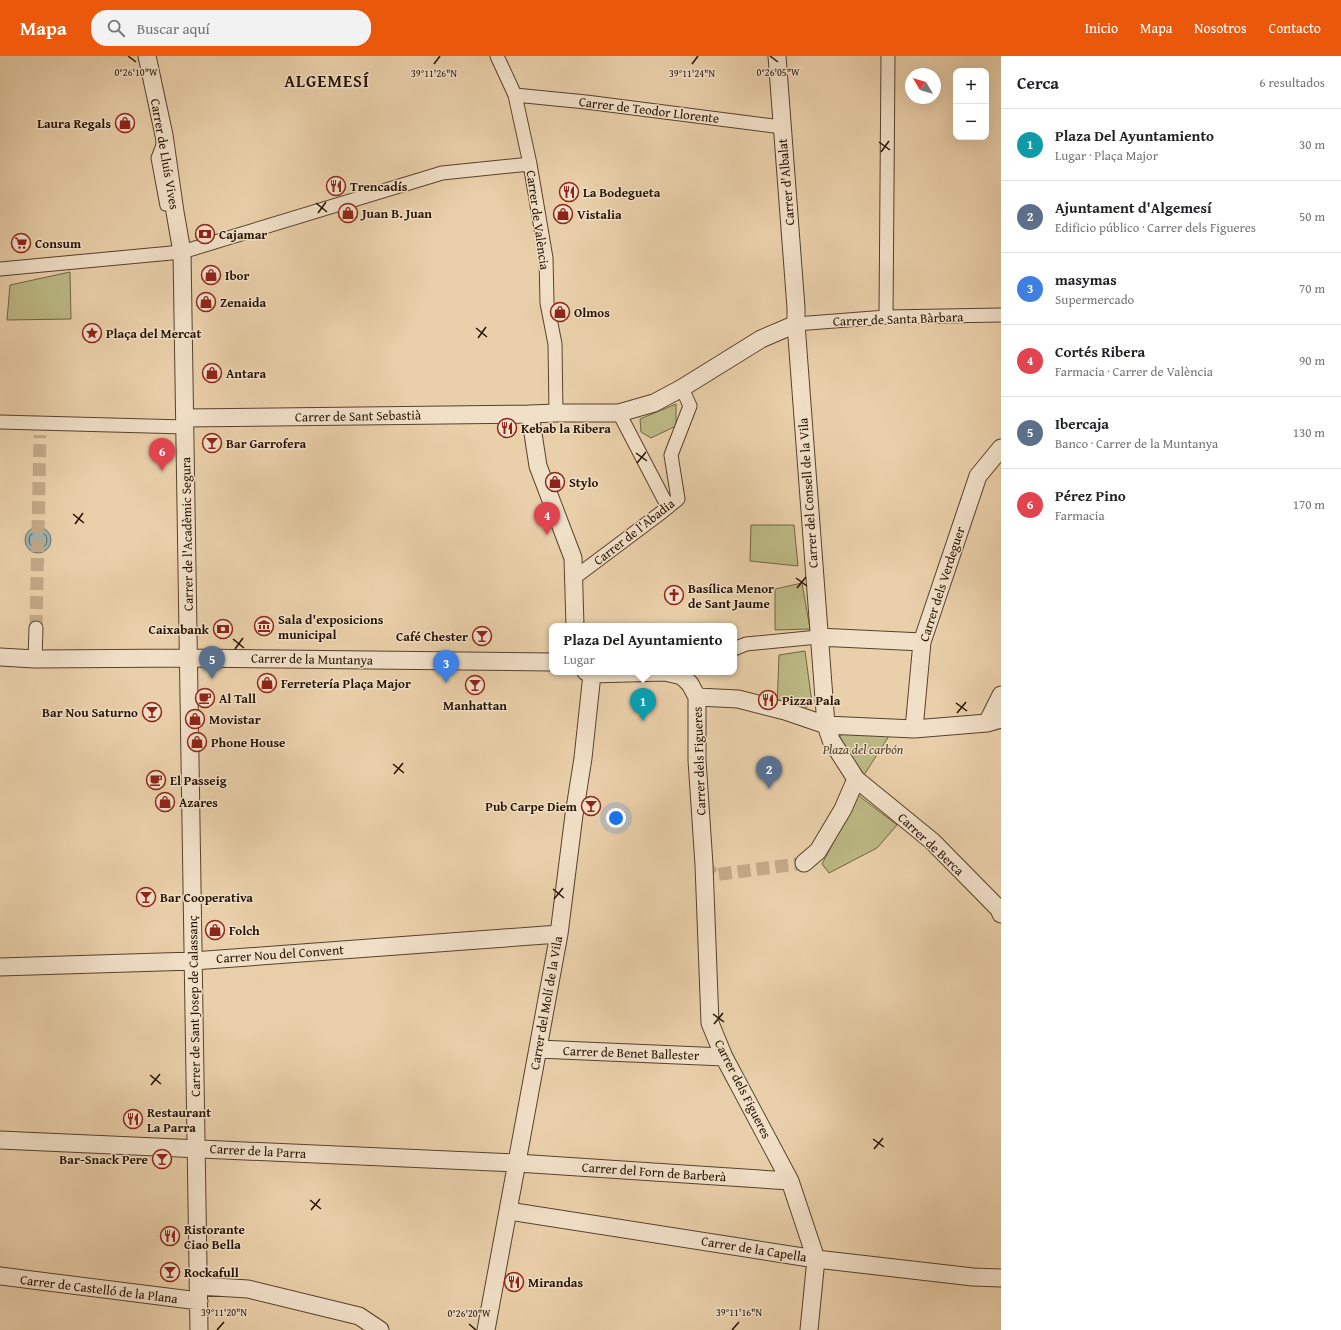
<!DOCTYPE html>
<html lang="es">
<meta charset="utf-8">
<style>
:root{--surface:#fff;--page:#f2f2f2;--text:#202124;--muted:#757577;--line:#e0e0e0;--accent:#ea580c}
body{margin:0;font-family:"Gentium Book Plus",serif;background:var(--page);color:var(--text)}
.controls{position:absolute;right:12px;top:12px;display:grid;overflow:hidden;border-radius:8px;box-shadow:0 4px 16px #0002}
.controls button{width:36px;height:36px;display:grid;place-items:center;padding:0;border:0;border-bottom:1px solid var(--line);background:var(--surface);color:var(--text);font:20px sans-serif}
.compass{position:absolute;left:905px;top:12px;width:36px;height:36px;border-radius:50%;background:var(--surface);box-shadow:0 4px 16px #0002;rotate:308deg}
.you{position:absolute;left:616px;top:762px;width:14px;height:14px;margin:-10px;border:3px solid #fff;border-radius:50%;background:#1a73e8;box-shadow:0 0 0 6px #1a73e833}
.badge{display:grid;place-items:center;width:26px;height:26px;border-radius:50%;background:var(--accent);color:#fff;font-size:13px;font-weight:700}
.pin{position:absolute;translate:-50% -33px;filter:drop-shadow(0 1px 2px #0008)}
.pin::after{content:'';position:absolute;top:21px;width:14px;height:12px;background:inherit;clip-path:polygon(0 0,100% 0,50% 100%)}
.popup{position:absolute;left:549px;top:567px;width:188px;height:52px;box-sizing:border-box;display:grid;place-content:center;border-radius:8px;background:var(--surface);filter:drop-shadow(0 1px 3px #0005);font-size:13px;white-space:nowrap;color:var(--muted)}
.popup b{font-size:15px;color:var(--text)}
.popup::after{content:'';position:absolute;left:50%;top:100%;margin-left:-8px;border:8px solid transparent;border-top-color:var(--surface)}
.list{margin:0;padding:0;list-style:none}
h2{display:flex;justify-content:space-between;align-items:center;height:52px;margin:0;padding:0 16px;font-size:17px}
h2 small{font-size:13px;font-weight:400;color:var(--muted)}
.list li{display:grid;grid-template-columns:26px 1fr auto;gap:12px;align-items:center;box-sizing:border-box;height:72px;padding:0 16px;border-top:1px solid var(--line)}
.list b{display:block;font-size:15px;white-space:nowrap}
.list p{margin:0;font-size:13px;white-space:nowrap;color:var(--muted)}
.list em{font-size:13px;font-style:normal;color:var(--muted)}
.icon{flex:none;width:22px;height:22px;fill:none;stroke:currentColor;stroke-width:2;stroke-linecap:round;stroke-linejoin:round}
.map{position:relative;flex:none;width:1001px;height:1274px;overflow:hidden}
header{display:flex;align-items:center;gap:24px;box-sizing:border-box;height:56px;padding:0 20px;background:var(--accent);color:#fff}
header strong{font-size:19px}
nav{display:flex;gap:22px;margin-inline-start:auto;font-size:14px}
.search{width:280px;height:36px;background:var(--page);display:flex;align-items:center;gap:10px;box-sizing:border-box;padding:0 14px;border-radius:16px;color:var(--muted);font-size:15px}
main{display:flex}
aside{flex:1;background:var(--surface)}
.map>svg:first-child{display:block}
.green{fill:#bcb985;stroke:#706644}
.water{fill:#9cb4b4;stroke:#6c736d}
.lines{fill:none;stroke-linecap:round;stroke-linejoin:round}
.shore{stroke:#60635b;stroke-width:1}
.pedestrian-tunnel{stroke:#c3aa88;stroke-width:13;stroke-dasharray:13 6;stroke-linecap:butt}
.service-casing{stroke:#56422c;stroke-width:11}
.pedestrian-casing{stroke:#56422c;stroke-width:15}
.minor-casing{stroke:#56422c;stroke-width:19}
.service{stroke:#f1e0c8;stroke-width:9}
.pedestrian{stroke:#f1e0c8;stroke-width:13}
.minor{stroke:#f1e0c8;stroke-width:17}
.ticks{fill:none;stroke:#251202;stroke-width:1.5}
.labels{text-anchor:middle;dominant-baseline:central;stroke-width:3;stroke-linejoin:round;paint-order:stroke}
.street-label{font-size:13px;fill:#251202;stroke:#f1e0c8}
.poi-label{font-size:13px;font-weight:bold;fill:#251202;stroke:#f1e0c8;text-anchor:start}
.park-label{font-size:13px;font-style:italic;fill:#524429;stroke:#f1e0c8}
.district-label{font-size:17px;font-weight:bold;letter-spacing:1px;fill:#251202;stroke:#f1e0c8}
.ticks-label{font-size:10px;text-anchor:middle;fill:#251202;stroke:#f1e0c8;stroke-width:3;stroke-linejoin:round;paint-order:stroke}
</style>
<header>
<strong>Mapa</strong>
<div class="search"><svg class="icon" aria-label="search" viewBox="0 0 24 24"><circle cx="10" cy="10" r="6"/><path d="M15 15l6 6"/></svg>Buscar aquí</div>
<nav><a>Inicio</a><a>Mapa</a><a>Nosotros</a><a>Contacto</a></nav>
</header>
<main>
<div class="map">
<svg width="1001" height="1274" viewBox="0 0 1001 1274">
<rect width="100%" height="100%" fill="#ead0aa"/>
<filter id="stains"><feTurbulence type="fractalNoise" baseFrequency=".005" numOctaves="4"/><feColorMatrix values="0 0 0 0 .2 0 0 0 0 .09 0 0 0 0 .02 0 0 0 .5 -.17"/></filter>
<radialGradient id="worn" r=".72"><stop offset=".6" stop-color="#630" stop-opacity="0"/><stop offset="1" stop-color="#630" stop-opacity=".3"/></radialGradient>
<path class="green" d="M70,216L71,263L7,264L10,229Z
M676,348V370L651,382L641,376L640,363Z
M751,469H794L798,510L750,505Z
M802,527L810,573L775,574V533Z
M805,595L812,647L804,653L777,650L779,599Z
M844,677L889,680L864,719L841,687L839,681Z
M858,739L897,769L877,792L829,817L822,808Z"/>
<path class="water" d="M25 484a13 13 0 1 1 26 0a13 13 0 1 1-26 0Z"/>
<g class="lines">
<path class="shore" d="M29 484a9 9 0 1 1 18 0a9 9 0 1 1-18 0Z"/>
<path class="pedestrian-tunnel" d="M36,572L40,379
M704,809L714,819L804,807"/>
<defs>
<path id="service" d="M162,86L156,102L165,150"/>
<path id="pedestrian" d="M497,0L515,39L530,108L546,202L547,247L555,288L556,357
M515,39L586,46L782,71
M0,213L182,196L442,117L530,108
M886,261L888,0
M796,268L886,261L1001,259
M619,357L668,451
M0,366L185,371
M574,522L662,456L678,443L671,399L690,350L682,332
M734,593L746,588L818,581
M35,603L36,572"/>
<path id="minor" d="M147,0L164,79L175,156L182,196L199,1274
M777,0L796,252V268L826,669L831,684L856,723L932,785L999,853L1001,858
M530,358L538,410L573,502L575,570
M185,362L530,358L556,357H619L654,347L682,332L761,283L796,268
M818,581L922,586
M0,601L35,603L189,602L552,606
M586,616L592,618L665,616L682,620L690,628L697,641V704L704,809L710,967L724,1001L790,1125L816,1203L809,1274
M697,641L738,643L785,655L826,669L914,673L987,667L1001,663
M987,667L1001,639
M914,673L922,586L978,420L1001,392
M804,807L818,795L843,753L856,723
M0,911L193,905L559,878
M538,993L724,1001
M0,1084L517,1107L790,1125
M508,1155L816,1203L973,1221L1001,1222
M0,1220L199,1245
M198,1230L248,1233L359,1260L380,1274
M486,1274L559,878L574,759L583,702L592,618"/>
</defs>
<use href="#service" class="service-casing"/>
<use href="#pedestrian" class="pedestrian-casing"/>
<use href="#minor" class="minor-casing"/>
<use href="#service" class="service"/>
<use href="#pedestrian" class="pedestrian"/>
<use href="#minor" class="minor"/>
</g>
<path class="ticks" d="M128,0L136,6M770,0L778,6M434,8L440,0M692,8L698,0M879,86L890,94M881,96L889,85M316,147L327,156M318,157L326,146M476,272L487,281M478,282L486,271M636,397L647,405M637,407L646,396M73,458L84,467M75,468L83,457M796,522L807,530M797,532L806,521M233,583L244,592M235,593L243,582M956,647L967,655M957,657L966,646M393,708L404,717M394,718L403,707M553,833L564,842M554,843L563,832M713,958L724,966M714,968L723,957M150,1019L161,1028M151,1029L160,1018M873,1083L884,1091M874,1093L883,1082M310,1144L321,1153M311,1154L320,1143M469,1268L476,1274M217,1274L224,1266M732,1274L739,1266"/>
<defs>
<symbol id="shop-ring" viewBox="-11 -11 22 22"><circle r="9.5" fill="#f1e0c8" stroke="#8f2418" stroke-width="1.5"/><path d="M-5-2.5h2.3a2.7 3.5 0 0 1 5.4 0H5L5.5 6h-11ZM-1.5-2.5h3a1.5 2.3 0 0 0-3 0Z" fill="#8f2418"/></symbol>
<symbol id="restaurant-ring" viewBox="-11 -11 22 22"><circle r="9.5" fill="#f1e0c8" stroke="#8f2418" stroke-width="1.5"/><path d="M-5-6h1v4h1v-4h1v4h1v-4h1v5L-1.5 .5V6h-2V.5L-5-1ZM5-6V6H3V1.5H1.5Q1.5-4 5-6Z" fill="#8f2418"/></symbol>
<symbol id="bank-ring" viewBox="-11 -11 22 22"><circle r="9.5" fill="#f1e0c8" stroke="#8f2418" stroke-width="1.5"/><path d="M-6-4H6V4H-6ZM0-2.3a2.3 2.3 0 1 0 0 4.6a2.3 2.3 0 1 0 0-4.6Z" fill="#8f2418"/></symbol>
<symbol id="supermarket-ring" viewBox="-11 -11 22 22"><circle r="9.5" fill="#f1e0c8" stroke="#8f2418" stroke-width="1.5"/><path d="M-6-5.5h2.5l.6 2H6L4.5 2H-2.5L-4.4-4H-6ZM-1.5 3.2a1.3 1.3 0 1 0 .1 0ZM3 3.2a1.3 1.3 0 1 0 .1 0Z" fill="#8f2418"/></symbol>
<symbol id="sight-ring" viewBox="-11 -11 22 22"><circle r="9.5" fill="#f1e0c8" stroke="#8f2418" stroke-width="1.5"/><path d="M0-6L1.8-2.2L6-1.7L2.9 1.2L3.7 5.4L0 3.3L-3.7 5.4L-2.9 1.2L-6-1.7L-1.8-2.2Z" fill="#8f2418"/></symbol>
<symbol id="bar-ring" viewBox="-11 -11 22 22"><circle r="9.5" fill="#f1e0c8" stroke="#8f2418" stroke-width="1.5"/><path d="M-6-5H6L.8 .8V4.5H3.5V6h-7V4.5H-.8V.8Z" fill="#8f2418"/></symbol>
<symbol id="church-ring" viewBox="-11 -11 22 22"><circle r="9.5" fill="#f1e0c8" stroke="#8f2418" stroke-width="1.5"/><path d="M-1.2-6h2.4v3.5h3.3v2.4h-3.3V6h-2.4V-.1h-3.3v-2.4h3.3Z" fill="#8f2418"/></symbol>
<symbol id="museum-ring" viewBox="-11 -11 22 22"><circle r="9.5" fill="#f1e0c8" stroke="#8f2418" stroke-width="1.5"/><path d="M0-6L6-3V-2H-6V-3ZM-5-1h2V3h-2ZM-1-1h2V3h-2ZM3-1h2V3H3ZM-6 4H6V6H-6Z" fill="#8f2418"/></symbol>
<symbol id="cafe-ring" viewBox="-11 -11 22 22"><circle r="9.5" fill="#f1e0c8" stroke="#8f2418" stroke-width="1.5"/><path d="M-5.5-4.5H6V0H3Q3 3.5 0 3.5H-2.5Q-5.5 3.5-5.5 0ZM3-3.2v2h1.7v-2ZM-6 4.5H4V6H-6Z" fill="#8f2418"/></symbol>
</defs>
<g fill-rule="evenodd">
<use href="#shop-ring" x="114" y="56" width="22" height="22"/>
<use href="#restaurant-ring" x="325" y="119" width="22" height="22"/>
<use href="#restaurant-ring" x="558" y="125" width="22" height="22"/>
<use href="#shop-ring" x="337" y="146" width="22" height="22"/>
<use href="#shop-ring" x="552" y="147" width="22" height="22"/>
<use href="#bank-ring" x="194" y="167" width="22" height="22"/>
<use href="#supermarket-ring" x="10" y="176" width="22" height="22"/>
<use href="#shop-ring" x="200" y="208" width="22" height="22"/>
<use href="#shop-ring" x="195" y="235" width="22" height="22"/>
<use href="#shop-ring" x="549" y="245" width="22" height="22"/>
<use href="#sight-ring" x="81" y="266" width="22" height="22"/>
<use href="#shop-ring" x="201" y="306" width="22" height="22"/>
<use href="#restaurant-ring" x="496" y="361" width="22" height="22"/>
<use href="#bar-ring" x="201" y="376" width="22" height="22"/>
<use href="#shop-ring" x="544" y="415" width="22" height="22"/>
<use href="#church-ring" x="663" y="528" width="22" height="22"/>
<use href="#museum-ring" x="253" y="559" width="22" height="22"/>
<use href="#bank-ring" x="212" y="562" width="22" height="22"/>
<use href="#bar-ring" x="471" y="569" width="22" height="22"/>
<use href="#shop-ring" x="256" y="616" width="22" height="22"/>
<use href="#bar-ring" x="464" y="618" width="22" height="22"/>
<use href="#cafe-ring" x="194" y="631" width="22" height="22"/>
<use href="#restaurant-ring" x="757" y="633" width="22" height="22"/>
<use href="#bar-ring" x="141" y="645" width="22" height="22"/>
<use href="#shop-ring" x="184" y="652" width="22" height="22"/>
<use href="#shop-ring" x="186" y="675" width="22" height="22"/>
<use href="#cafe-ring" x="145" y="713" width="22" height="22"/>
<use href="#shop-ring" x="154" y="735" width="22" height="22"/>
<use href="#bar-ring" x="580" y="739" width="22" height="22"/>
<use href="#bar-ring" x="135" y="830" width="22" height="22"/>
<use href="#shop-ring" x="204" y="863" width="22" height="22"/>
<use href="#restaurant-ring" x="122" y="1052" width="22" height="22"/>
<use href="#bar-ring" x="151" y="1092" width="22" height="22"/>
<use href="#restaurant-ring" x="159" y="1169" width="22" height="22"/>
<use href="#bar-ring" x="159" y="1205" width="22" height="22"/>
<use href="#restaurant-ring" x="503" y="1215" width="22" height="22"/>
</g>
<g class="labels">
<g class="street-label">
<text transform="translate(649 54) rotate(7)">Carrer de Teodor Llorente</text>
<text transform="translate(165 98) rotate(80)">Carrer de Lluís Vives</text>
<text transform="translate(786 126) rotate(-95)">Carrer d'Albalat</text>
<text transform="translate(538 164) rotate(82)">Carrer de València</text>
<text transform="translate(898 263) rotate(-2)">Carrer de Santa Bàrbara</text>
<text transform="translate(358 360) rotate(-1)">Carrer de Sant Sebastià</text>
<text transform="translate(808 437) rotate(-94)">Carrer del Consell de la Vila</text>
<text transform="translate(634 476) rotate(-38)">Carrer de l'Abadia</text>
<text transform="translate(187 478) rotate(-91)">Carrer de l'Acadèmic Segura</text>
<text transform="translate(942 528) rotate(-72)">Carrer dels Verdeguer</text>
<text transform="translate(312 603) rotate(1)">Carrer de la Muntanya</text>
<text transform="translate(699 705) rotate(-92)">Carrer dels Figueres</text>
<text transform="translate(931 788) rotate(43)">Carrer de Berca</text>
<text transform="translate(280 898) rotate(-4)">Carrer Nou del Convent</text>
<text transform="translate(546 947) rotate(-80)">Carrer del Molí de la Vila</text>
<text transform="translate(194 950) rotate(-91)">Carrer de Sant Josep de Calassanç</text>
<text transform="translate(631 997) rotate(2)">Carrer de Benet Ballester</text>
<text transform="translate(743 1033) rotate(63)">Carrer dels Figueres</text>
<text transform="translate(258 1095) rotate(3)">Carrer de la Parra</text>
<text transform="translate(654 1116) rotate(4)">Carrer del Forn de Barberà</text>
<text transform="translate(754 1193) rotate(9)">Carrer de la Capella</text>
<text transform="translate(99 1233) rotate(7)">Carrer de Castelló de la Plana</text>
</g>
<g class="poi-label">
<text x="111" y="67" text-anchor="end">Laura Regals</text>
<text x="350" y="130">Trencadís</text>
<text x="583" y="136">La Bodegueta</text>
<text x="362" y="157">Juan B. Juan</text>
<text x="577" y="158">Vistalia</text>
<text x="219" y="178">Cajamar</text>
<text x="35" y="187">Consum</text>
<text x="225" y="219">Ibor</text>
<text x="220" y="246">Zenaida</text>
<text x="574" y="256">Olmos</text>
<text x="106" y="277">Plaça del Mercat</text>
<text x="226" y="317">Antara</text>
<text x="521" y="372">Kebab la Ribera</text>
<text x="226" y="387">Bar Garrofera</text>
<text x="569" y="426">Stylo</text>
<text x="688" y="532">Basílica Menor<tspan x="688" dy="15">de Sant Jaume</tspan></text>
<text x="278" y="563">Sala d'exposicions<tspan x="278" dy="15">municipal</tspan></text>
<text x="209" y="573" text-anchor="end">Caixabank</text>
<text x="468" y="580" text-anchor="end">Café Chester</text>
<text x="281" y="627">Ferretería Plaça Major</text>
<text x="219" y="642">Al Tall</text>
<text x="782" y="644">Pizza Pala</text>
<text x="475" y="649" text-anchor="middle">Manhattan</text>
<text x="138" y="656" text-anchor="end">Bar Nou Saturno</text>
<text x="209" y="663">Movistar</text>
<text x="211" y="686">Phone House</text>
<text x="170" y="724">El Passeig</text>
<text x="179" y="746">Azares</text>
<text x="577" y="750" text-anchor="end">Pub Carpe Diem</text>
<text x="160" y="841">Bar Cooperativa</text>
<text x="229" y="874">Folch</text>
<text x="147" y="1056">Restaurant<tspan x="147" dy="15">La Parra</tspan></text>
<text x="148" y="1103" text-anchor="end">Bar-Snack Pere</text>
<text x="184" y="1173">Ristorante<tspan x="184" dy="15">Ciao Bella</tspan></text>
<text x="184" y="1216">Rockafull</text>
<text x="528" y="1226">Mirandas</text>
</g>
<g class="park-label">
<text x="863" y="693">Plaza del carbón</text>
</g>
<g class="district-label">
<text x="327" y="24">ALGEMESÍ</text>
</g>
</g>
<g class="ticks-label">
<text x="136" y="20">0°26'10"W</text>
<text x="778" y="20">0°26'05"W</text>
<text x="434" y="21">39°11'26"N</text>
<text x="692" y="21">39°11'24"N</text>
<text x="224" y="1260">39°11'20"N</text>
<text x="739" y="1260">39°11'16"N</text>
<text x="469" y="1261">0°26'20"W</text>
</g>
<rect width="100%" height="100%" filter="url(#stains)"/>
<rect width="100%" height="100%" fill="url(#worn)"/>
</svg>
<div class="controls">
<button>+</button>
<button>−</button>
</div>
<svg class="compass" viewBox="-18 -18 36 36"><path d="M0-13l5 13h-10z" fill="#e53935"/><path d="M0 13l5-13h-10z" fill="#757577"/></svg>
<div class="you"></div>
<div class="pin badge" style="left:643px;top:665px;background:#0f9aa8">1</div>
<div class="popup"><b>Plaza Del Ayuntamiento</b>Lugar</div>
<div class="pin badge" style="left:769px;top:733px;background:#5c6f8a">2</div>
<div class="pin badge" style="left:446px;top:627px;background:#3f7fe0">3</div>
<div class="pin badge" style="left:547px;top:479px;background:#e0444e">4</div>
<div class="pin badge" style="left:212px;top:623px;background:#5c6f8a">5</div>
<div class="pin badge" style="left:162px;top:415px;background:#e0444e">6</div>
</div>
<aside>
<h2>Cerca<small>6 resultados</small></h2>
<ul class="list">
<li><span class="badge" style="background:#0f9aa8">1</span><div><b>Plaza Del Ayuntamiento</b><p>Lugar · Plaça Major</p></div><em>30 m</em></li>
<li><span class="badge" style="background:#5c6f8a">2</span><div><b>Ajuntament d'Algemesí</b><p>Edificio público · Carrer dels Figueres</p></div><em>50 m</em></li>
<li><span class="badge" style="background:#3f7fe0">3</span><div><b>masymas</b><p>Supermercado</p></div><em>70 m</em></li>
<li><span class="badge" style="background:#e0444e">4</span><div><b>Cortés Ribera</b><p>Farmacia · Carrer de València</p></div><em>90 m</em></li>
<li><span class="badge" style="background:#5c6f8a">5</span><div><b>Ibercaja</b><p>Banco · Carrer de la Muntanya</p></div><em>130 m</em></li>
<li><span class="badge" style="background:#e0444e">6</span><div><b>Pérez Pino</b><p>Farmacia</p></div><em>170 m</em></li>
</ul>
</aside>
</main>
